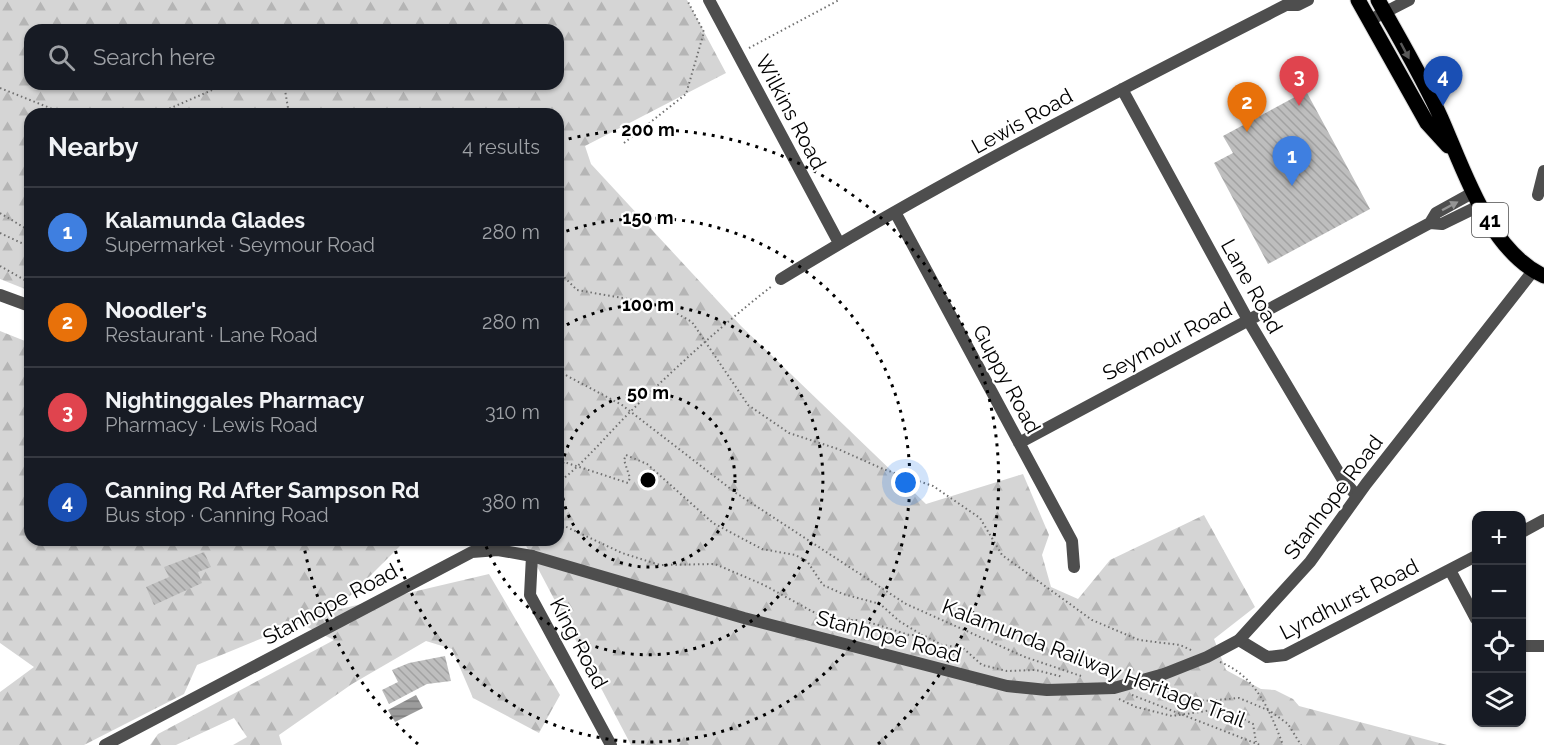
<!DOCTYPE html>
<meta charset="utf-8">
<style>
:root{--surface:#171b24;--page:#20242c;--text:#f1f3f6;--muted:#9ea1a6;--line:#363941;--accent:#858687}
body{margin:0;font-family:Raleway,sans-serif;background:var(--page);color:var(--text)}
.controls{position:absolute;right:18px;bottom:18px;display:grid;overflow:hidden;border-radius:12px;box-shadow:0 2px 4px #0004}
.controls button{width:54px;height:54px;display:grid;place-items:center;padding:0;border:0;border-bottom:2px solid var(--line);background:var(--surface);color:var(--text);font:30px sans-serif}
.you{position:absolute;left:906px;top:483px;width:21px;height:21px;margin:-15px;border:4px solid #fff;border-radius:50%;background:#1a73e8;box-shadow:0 0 0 9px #1a73e833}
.badge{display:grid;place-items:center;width:39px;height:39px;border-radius:50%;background:var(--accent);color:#fff;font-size:20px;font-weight:700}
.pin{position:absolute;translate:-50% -50px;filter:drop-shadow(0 2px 3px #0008)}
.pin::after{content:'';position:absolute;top:32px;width:21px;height:18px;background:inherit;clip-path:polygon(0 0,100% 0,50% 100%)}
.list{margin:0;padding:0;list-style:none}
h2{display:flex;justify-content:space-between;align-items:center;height:78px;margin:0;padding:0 24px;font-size:26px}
h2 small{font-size:20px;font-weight:400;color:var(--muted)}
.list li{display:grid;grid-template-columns:39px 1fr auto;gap:18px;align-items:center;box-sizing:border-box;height:90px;padding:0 24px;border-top:2px solid var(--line)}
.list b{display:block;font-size:22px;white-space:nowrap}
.list p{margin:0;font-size:20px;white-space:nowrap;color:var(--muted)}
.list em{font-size:20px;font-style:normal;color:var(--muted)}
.icon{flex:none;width:33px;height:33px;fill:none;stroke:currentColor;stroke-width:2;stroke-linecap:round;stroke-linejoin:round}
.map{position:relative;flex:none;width:1544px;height:745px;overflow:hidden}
.search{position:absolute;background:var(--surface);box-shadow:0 2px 4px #0004;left:24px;top:24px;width:540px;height:66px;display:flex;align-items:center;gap:15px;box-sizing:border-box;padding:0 21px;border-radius:18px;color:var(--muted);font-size:22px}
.panel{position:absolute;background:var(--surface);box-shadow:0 2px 4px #0004;left:24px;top:108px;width:540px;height:438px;border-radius:18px}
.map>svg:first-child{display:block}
.forest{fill:url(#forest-firs);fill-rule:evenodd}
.water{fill:url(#water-rules)}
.building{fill:url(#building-back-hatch)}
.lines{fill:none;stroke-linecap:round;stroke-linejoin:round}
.primary-casing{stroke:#dbdbdb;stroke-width:17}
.path{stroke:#707070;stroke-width:2;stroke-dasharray:1.5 3;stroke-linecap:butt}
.minor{stroke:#4e4e4e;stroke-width:12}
.tertiary{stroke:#4e4e4e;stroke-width:12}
.primary{stroke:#000;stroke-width:15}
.oneway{fill:#595959}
.oneway2{fill:#959595}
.ring{fill:none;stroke:#000;stroke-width:3;stroke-dasharray:3 6}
.labels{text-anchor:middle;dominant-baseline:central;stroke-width:4.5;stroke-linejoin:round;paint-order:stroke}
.shield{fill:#fff;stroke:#4c4c4c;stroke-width:1.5}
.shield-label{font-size:20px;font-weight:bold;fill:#000}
.street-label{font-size:21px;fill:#000;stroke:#fff}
.centre{fill:#000;stroke:#fff;stroke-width:3}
.ring-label{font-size:18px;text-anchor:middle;font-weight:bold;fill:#000;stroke:#fff;stroke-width:4.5;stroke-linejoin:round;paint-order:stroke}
</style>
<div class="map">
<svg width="1544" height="745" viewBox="0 0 1544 745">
<defs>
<pattern id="forest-firs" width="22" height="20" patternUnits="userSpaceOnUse" patternTransform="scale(1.5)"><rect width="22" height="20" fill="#d5d5d5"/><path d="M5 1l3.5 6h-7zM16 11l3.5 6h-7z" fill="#b5b5b5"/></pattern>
<pattern id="water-rules" width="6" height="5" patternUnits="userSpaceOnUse" patternTransform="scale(1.5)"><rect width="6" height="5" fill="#9c9c9c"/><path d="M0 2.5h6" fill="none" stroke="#7d7d7d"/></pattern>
<pattern id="building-back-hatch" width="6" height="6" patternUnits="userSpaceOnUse" patternTransform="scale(1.5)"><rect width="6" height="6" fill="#bebebe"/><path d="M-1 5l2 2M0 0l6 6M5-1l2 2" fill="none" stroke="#a2a2a2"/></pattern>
</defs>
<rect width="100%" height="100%" fill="#fff"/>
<path class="forest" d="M0,0H687L726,73L585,146L591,164L741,326L926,504L1023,474L1049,535L1042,555L1051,587L1078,599L1110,560L1204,515L1255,607L1214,639L1226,670L1261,689L1275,690L1293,699L1299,706L1447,745H631L523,540H558V114H30V291L0,279ZM30,30H558V84H30Z
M0,331L30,343V540H406L336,610L489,574L560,695L539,733L473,698L452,649L426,641L352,684L279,735L282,745H233L247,737L234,718L176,745H150L158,734L334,640L299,623L197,665L184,694L84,745H0V692L34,667L0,643Z"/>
<path class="water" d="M416,695L423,708L395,722L388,710Z"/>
<path class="building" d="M1306,91L1370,209L1268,264L1214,163L1233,153L1223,136Z
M204,552L211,567L198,572L202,583L154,605L146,587L169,577L164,567Z
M445,656L451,681L427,684L389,704L382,690L398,682L392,670L409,663Z"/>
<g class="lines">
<defs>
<path id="primary" d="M1358,0L1427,123L1448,146
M1378,0C1399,38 1423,78 1441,118C1464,170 1489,251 1544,276"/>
</defs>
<use href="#primary" class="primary-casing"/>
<path class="path" d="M749,48L839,0
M284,84L289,114
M0,88L65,114
M157,114L226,84
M624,143L686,94L704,32L687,0
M0,213L30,231
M0,233L30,247
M0,266L30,283
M558,271L577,290L662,305L692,322L748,405L789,433L838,449L883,469L933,486L980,518L1002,555L1092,620L1139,640L1180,645L1193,651
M558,371L622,405L736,493L906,604L1025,657L1081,676
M558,433V438
M558,460L628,483L630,478L624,460L626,455L647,464L713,523L762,549L795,555L807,561L823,585L843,594L880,604L899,621L922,635
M558,483C585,462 606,436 630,412C675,368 722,325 772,286
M558,523L622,553L660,565L715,564L764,585L828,620H856L875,624L909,635H923L942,645L963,648L982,665L1007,671L1036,670L1063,677
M1220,662C1256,676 1270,711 1283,745
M1159,688L1205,701L1239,698L1270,711L1288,724L1301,745
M1132,695L1260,745
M1119,699L1136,707L1172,716L1213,710L1232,713L1253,724L1256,742"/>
<path class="minor" d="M709,0L839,243
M1122,89L1248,320L1343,480L1357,496
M1538,195L1544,171
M895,212L1072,541L1074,567
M1430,223L1442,224L1481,205
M781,279C944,179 1116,92 1286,5H1298L1308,0
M0,295L30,306
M1019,443L1430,223L1436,213L1474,192
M1522,532L1544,520
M532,556L530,595L611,745
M1450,570L1476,619
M1239,640L1267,657L1285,655L1476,556
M1522,646H1544"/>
<path class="tertiary" d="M1370,20L1409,0
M105,745L472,552L498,550L532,556L744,618L1007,686L1047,690L1114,688L1164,674L1207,657L1239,640L1310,562L1366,484L1533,271"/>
<use href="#primary" class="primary"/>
</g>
<defs><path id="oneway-solid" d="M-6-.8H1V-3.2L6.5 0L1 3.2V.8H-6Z" transform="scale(1.5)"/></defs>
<use class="oneway" href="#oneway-solid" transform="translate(1405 51) rotate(62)"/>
<use class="oneway2" href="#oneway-solid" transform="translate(1450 206) rotate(-28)"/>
<g class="ring">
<circle cx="648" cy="480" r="87"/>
<path d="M559 329A175 175 0 1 1 484 541"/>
<path d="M558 234A262 262 0 1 1 393 541"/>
<path d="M418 744A350 350 0 0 1 303 541M560 141A350 350 0 0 1 878 744"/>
</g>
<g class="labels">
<rect class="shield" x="1472" y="203" width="36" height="34" rx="4.5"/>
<g class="shield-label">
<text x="1490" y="220">41</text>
</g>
<g class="street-label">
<text transform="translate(791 112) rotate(62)">Wilkins Road</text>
<text transform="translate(1022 121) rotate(-29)">Lewis Road</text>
<text transform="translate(1252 286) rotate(61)">Lane Road</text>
<text transform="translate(1167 341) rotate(-28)">Seymour Road</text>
<text transform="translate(1007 379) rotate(62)">Guppy Road</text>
<text transform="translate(1333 497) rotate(-53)">Stanhope Road</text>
<text transform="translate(1349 599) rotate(-27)">Lyndhurst Road</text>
<text transform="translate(330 604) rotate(-28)">Stanhope Road</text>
<text transform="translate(889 636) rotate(15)">Stanhope Road</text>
<text transform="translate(579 643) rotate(62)">King Road</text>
<text transform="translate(1094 663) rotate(21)">Kalamunda Railway Heritage Trail</text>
</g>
</g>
<circle cx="648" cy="480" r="9" class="centre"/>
<g class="ring-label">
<text x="648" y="136">200 m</text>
<text x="648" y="224">150 m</text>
<text x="648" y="311">100 m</text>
<text x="648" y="399">50 m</text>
</g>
</svg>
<div class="controls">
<button>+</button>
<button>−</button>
<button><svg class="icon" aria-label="locate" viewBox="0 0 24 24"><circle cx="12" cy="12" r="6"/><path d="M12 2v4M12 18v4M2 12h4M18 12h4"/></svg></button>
<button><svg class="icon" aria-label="layers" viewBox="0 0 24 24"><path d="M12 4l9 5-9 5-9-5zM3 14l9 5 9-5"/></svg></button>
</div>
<div class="you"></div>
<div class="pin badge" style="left:1292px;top:186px;background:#3f7fe0">1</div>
<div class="pin badge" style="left:1247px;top:132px;background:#e8710a">2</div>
<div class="pin badge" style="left:1299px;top:106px;background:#e0444e">3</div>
<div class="pin badge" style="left:1443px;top:106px;background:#1a4fb4">4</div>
<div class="search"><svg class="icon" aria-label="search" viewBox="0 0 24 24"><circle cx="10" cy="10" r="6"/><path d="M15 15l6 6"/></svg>Search here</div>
<section class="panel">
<h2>Nearby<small>4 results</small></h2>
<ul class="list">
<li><span class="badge" style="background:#3f7fe0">1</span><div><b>Kalamunda Glades</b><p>Supermarket · Seymour Road</p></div><em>280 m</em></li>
<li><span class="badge" style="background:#e8710a">2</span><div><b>Noodler's</b><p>Restaurant · Lane Road</p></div><em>280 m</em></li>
<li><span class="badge" style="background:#e0444e">3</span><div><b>Nightinggales Pharmacy</b><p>Pharmacy · Lewis Road</p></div><em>310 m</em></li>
<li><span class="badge" style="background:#1a4fb4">4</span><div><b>Canning Rd After Sampson Rd</b><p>Bus stop · Canning Road</p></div><em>380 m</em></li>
</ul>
</section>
</div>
